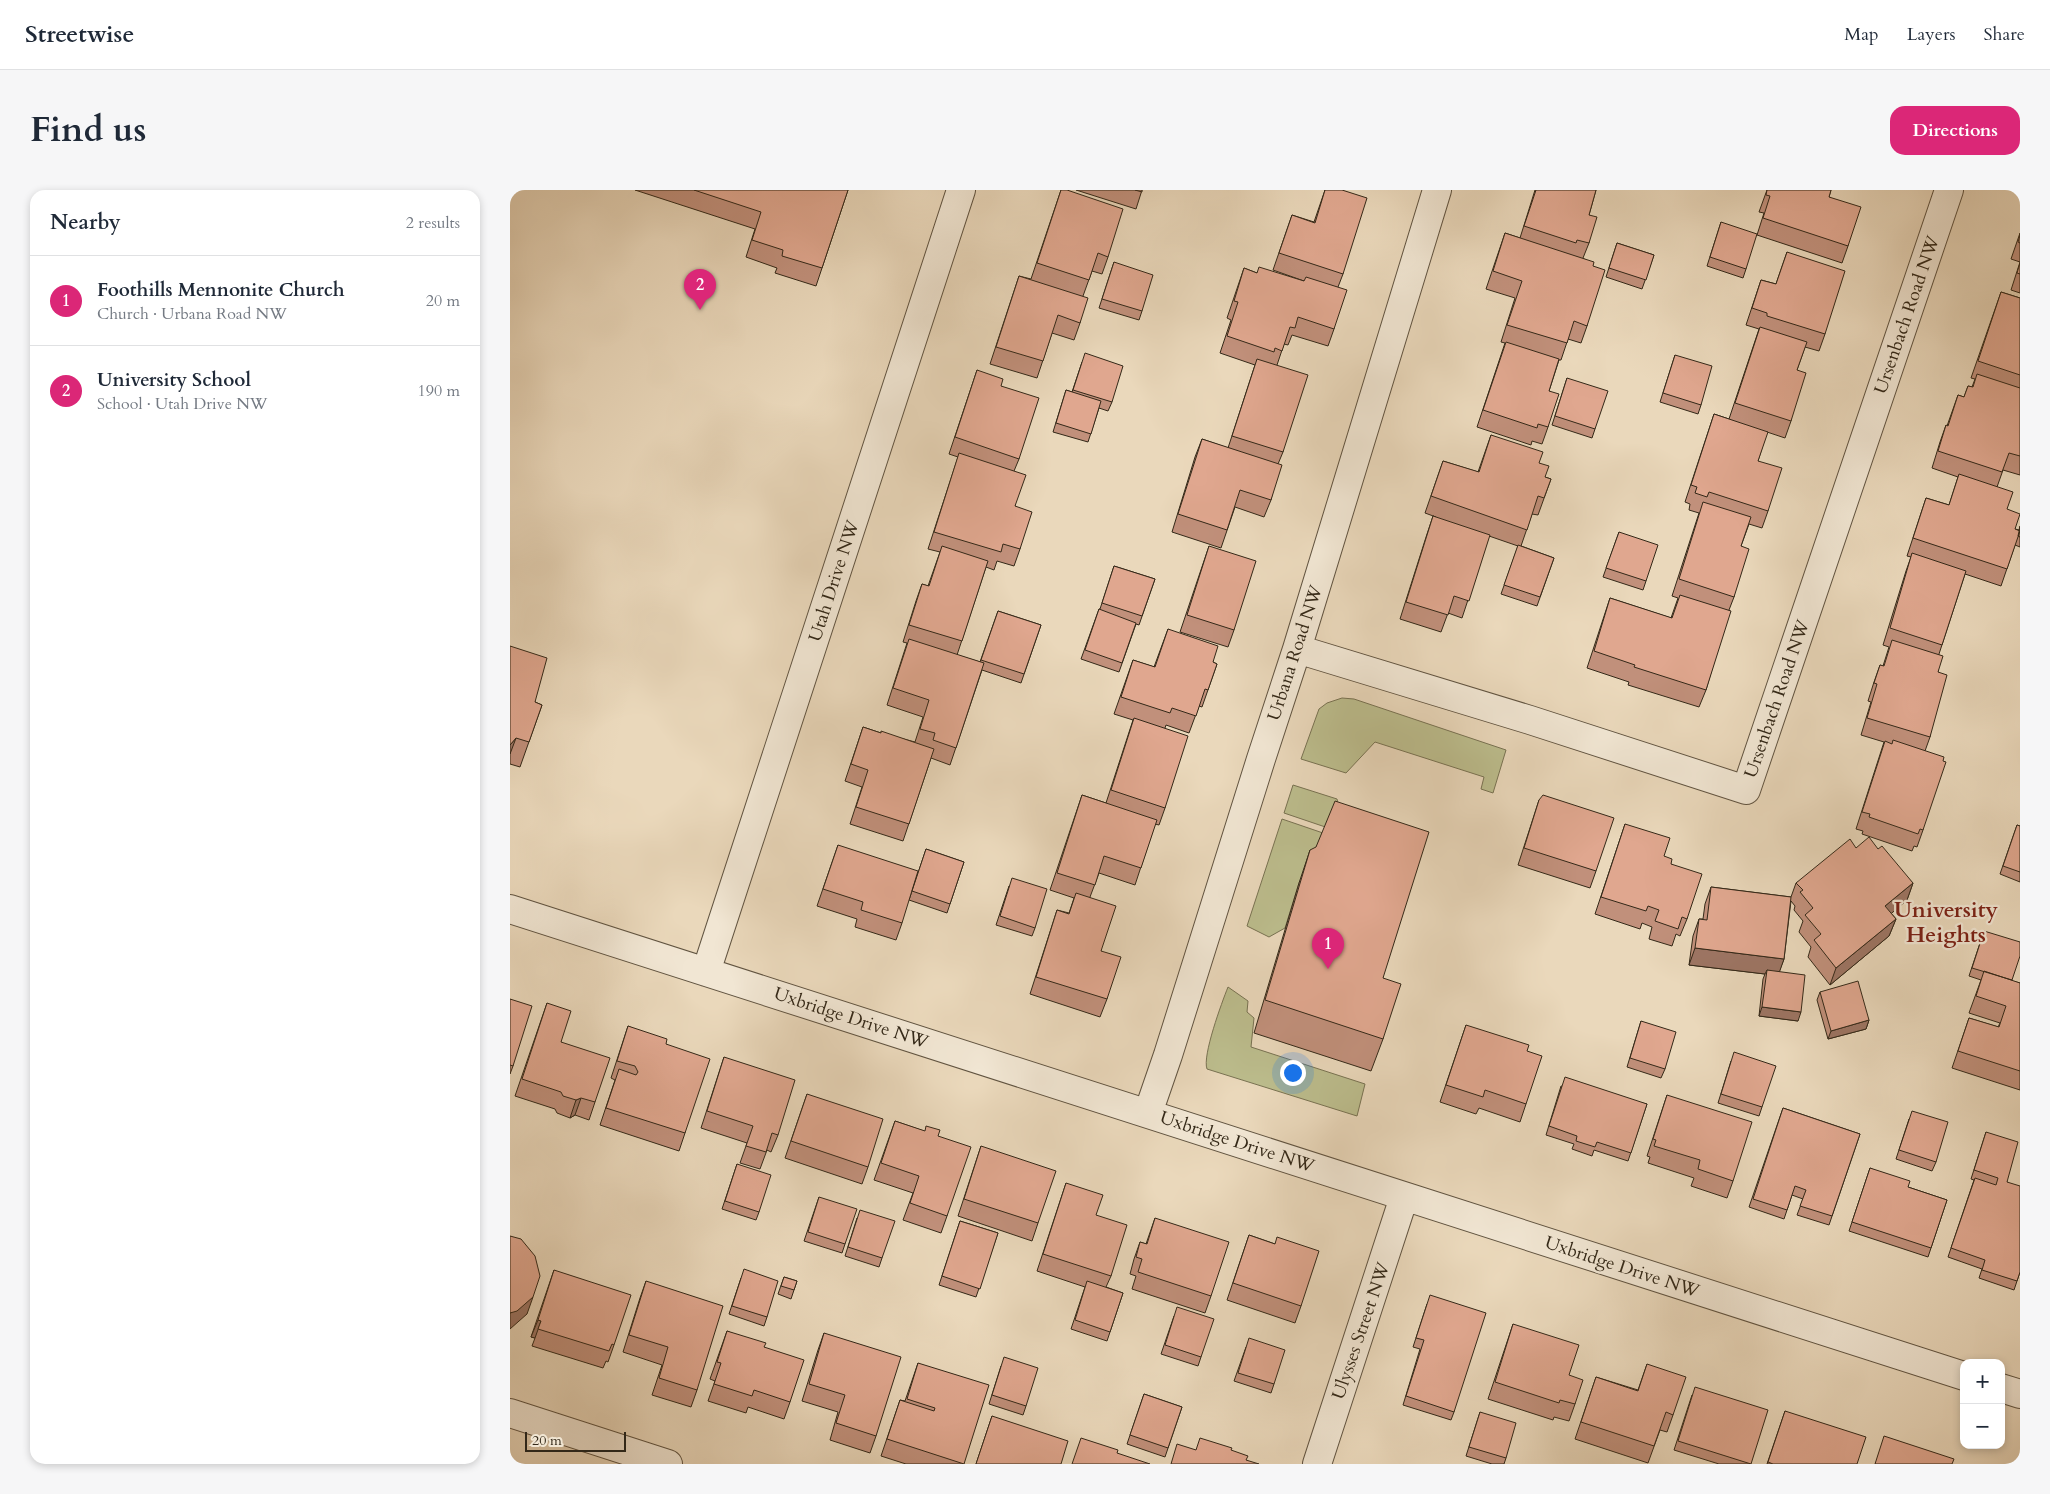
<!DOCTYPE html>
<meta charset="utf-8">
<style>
:root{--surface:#fff;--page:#f6f6f7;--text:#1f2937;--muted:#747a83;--line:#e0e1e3;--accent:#db2777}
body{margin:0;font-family:Cardo,serif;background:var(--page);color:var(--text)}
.controls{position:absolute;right:15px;bottom:15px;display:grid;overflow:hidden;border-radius:10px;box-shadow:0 2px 8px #0003}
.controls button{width:45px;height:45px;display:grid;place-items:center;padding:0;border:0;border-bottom:1px solid var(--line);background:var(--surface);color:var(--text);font:25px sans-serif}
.scale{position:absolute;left:15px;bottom:12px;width:101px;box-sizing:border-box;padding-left:5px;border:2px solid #332818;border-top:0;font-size:14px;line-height:18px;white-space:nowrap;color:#332818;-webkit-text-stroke:4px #f1e6d3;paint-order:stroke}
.you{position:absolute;left:782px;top:882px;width:18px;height:18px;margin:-12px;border:4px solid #fff;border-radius:50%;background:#1a73e8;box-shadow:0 0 0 8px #1a73e833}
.badge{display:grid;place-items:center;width:32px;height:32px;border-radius:50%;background:var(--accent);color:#fff;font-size:16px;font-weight:700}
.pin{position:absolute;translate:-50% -41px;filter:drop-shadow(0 1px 2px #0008)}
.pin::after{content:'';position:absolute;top:26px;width:18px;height:15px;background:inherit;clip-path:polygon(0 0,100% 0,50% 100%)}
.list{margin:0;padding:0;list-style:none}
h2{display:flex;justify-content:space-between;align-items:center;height:65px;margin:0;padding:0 20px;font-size:21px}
h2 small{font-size:16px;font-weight:400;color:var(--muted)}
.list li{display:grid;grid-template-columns:32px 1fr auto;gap:15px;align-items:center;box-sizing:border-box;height:90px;padding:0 20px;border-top:1px solid var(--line)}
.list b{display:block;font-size:19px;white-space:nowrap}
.list p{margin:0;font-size:16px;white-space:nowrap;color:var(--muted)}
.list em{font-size:16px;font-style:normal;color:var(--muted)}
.map{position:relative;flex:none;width:1510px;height:1274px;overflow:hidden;border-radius:15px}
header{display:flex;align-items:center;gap:30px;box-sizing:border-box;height:70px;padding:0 25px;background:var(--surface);border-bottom:1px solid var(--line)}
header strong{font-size:24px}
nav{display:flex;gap:28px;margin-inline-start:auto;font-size:18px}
.intro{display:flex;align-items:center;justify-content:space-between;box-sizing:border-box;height:120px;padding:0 30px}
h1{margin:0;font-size:35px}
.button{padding:12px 22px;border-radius:15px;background:var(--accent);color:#fff;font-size:18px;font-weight:700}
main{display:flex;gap:30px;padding:0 30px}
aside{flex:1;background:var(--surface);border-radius:15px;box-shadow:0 2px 8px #0003}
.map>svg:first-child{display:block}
.green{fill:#bcbd8d;stroke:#787252}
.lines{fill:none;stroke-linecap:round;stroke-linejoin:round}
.street-casing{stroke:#615441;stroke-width:30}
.street{stroke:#f1e6d3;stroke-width:28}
.wall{fill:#c1907b;stroke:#332818}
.shaded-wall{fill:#9d7564;stroke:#332818}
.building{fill:#e0a78f;stroke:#332818}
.labels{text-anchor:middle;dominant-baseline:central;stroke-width:4.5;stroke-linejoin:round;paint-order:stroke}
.street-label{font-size:18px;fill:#332818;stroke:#f1e6d3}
.district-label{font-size:22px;font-weight:bold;fill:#7a1f14;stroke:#f1e6d3}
</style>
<header>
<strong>Streetwise</strong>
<nav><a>Map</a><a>Layers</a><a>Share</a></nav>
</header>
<div class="intro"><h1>Find us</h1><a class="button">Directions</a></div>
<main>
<aside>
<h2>Nearby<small>2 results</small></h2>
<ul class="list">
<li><span class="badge">1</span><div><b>Foothills Mennonite Church</b><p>Church · Urbana Road NW</p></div><em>20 m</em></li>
<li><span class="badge">2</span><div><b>University School</b><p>School · Utah Drive NW</p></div><em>190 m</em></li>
</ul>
</aside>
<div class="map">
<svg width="1510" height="1274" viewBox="0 0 1510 1274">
<rect width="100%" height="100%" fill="#ead8bb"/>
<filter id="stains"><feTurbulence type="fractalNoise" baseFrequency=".004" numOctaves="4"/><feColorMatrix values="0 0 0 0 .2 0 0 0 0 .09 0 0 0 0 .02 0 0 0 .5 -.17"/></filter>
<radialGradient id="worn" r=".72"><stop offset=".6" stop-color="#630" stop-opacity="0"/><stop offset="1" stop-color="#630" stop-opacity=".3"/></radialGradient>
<path class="green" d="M832,508L844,509L996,560L983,603L971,599L974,587L865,552L836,583L791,569L809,519L817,513Z
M783,595L827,609L836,644L774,623Z
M772,629L813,643L789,693L775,738L759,747L737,736Z
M718,797L738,811L737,822L744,828L741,857L855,894L847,926L697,879C692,866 712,812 718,797Z"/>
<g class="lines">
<defs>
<path id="street" d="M787,459L1020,530L1236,600L1439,0
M0,719L1454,1186
M196,782L451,0
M638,923L658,865L751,569L787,459L927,0
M1491,1198L1510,1204
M0,1223L158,1274
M807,1274L894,1007"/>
</defs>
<use href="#street" class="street-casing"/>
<use href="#street" class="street"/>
</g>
<path class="wall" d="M125,0H338L306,96L265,83L267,78L236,67L245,39Z
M551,0L598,67L592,84L582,81L573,106L570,133L564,150L542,143L527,188L480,174L509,86L521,89Z
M566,0H632L626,19Z
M815,0L833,84L828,97L824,139L818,156L782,145L778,155L774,154L767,175L773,262L768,274L761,310L754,327L725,317L711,358L662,342L685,267L692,249L718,258L745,175L710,163L721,130L717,128L734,78L747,83L794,91L763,80L782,25L804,32Z
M1025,0H1086L1079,25V53L1073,68L1083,76L1077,136L1071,153L1058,149L1051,170H1049L1039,201L1038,237L1032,254L1022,251L1021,255L967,237L995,153L991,152L1005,108L976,99L995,43L1010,48Z
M1257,0H1321L1319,7L1338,56L1332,73L1247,45L1254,23L1249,22Z
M1211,32L1236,79L1233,88L1197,76Z
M1510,43V103L1501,100L1510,72L1501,69Z
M1107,53L1144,65L1132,99L1096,87Z
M1277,62L1315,144L1309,161L1295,157L1287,180L1281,231L1275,248L1257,242L1248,271L1258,321L1252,338L1239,334L1231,356L1224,407L1219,420L1196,500L1189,517L1118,495L1119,492L1077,478L1100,408L1161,428L1168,408L1162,406L1189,323L1179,320L1180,314L1175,312L1204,224L1219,229L1249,139L1236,135L1251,90L1266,94Z
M604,72L632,121L629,130L589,118Z
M1491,102L1510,108V285L1493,280L1487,297L1505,339L1509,340L1510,336V357L1505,355L1491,396L1455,384L1429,464L1428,482L1420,547L1415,561L1413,640L1407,657L1404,656L1402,661L1352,644L1353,641L1346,639L1374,552L1351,545L1361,512L1358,511L1364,492L1370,475L1373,476L1379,457L1373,455L1396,381L1401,367L1397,366L1416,308L1439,315L1448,287L1422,278L1430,252L1436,235L1437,236L1448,205L1454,207L1458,196L1462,197L1465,189L1461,188Z
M1165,165L1191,215L1188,224L1150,212Z
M572,172L602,212L598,221L589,218L578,252L543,242L556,200L562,202Z
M467,180L491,196L509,269L504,281L505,316L510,359L504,376L487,371L484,380L476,377L447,465L470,472L488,421L531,435L511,493L472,480L440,575L421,568L393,651L340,634L352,597L335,591L353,537L371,543L405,552L413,527L377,515L397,453L393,452L406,411L412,394L418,396L430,362L418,359L448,267L439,264Z
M1057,188L1085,239L1082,248L1042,235Z
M981,245L1029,273L1035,287L1041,289L1028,325L1022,324L1011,356L1044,368L1027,416L991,404L1008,356L979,346L952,428L938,423L931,442L890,429L917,344L923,326L926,327L915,323L933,271L968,282Z
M1109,342L1136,391L1133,400L1093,387Z
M699,356L724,440L718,457L670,442Z
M604,376L645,389L629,435L626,434L609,482L571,469L589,419H590Z
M658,439L703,472L707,474L692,517L689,516L679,543L656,535L655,538V618L649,635L645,634L625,695L589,683L580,707L591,761L597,809L590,827L520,804L547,720L559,723L564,708L540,700L572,605L596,613L623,530L604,524L623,470L644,477Z
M0,456L25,512L32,515L10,577L0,574Z
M1029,610L1086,681L1080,698L1008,675Z
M1115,634L1154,666L1161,674L1177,729L1170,746L1166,744L1162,756L1139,749L1142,737L1132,733L1130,739L1085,724Z
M1507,635L1510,636V692L1490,684Z
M328,655L392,733L386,750L345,737L347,729L307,716Z
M1346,658L1368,659L1403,693L1397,710L1381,723L1386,729L1379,746L1320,795L1298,767L1301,757L1289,742L1293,731L1284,720L1285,716L1281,711L1274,769L1269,782L1288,831L1249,826L1253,789L1255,784L1179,775L1183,746L1189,729H1193L1195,714L1201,697L1281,707L1286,693Z
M416,659L454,672L437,723L399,710Z
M800,660L873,788V849L861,881L744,843L789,693Z
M499,696L525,738L522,746L486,735Z
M1474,741L1502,791L1510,793V900L1442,878L1459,828L1488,837L1490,833L1459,823L1471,790L1459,786Z
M1310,802L1359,830L1356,839L1318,849L1307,810Z
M0,809L3,876L0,884Z
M37,813L51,852L85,912L79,930L65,925L60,928L47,923L45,919L5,906Z
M1131,831L1155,879L1151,888L1117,877Z
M956,835L1016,914L1010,932L969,918L966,924L930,912Z
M118,836L156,854L175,943L169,961L90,935L105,890L101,888Z
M214,867L268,945L261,962L257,960L250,979L230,973L237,953L191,938Z
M1221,871L1252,917L1249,926L1208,913Z
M1051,896L1137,914L1118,971L1084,960L1082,966L1062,959L1064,954L1036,945Z
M297,904L358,977L352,994L275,968Z
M1157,905L1223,991L1217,1008L1181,996L1184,988L1138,973L1140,967L1137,966Z
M1273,918L1350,944L1319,1035L1287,1025L1293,1009L1282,1005L1274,1029L1239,1017Z
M1399,929L1426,972L1422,981L1386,969Z
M385,931L428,946L437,1026L431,1043L393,1030L403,1003L364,990Z
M1476,942L1497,992L1510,1082L1504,1100L1469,1088L1472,1079L1438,1067L1464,990L1461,989Z
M471,956L528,1033L522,1051L448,1026Z
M227,974L249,1022L246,1030L212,1019Z
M1360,978L1398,997L1437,1010L1418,1067L1339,1041Z
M556,993L586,1025L601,1086L596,1097L613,1103L597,1151L561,1139L575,1097L527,1081Z
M309,1007L335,1054L332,1063L294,1051Z
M347,1028L372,1068L369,1077L335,1066Z
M645,1028L701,1106L695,1123L622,1099L626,1086L620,1084L624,1069L630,1052L636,1054Z
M450,1031L488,1043L466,1107L429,1095Z
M739,1045L765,1054L791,1116L785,1133L717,1110Z
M44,1080L104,1155L98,1172L96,1171L93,1178L22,1156L25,1148L21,1147Z
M274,1087L287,1091L281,1109L268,1104Z
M231,1088L257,1127L254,1136L219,1124Z
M136,1091L187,1200L181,1217L142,1205L152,1175L113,1162L130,1108Z
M917,1114L944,1222L941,1230L893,1215L910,1159L903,1157Z
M664,1126L691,1167L688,1176L651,1164Z
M1003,1134L1059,1185L1065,1214L1059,1231L1044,1227L1043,1230L978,1209Z
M217,1141L254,1157L280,1212L274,1229L238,1217L236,1223L198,1211L205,1191L200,1189Z
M314,1143L366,1246L360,1263L320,1250L328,1222L292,1211L308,1160Z
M736,1157L764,1194L761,1203L724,1191Z
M408,1173L454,1274H396L371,1266L390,1210L395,1211Z
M1137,1174L1163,1225L1157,1242L1150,1240L1138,1273L1065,1249L1086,1187L1128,1200Z
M491,1176L516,1216L513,1225L479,1214Z
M634,1204L672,1217L655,1267L617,1254Z
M1182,1205L1241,1274H1209L1164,1260Z
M1275,1221L1347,1274H1257Z
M970,1222L996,1268L994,1274H982L956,1266Z
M482,1226L551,1274H466Z"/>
<path class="shaded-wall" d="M6,548L0,564V555Z
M1403,693L1397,710L1369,734L1375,716Z
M1386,729L1379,746L1320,795L1326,778Z
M1185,758L1274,769L1268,786L1257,780L1255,784L1179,775Z
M1252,817L1291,822L1288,831L1249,826Z
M1359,830L1356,839L1318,849L1321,841Z
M71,908L65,925L60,928L66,910Z
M23,1107L17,1124L0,1139V1123Z
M28,1130L31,1131L25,1148L21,1147Z"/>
<path class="building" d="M184,0H338L312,78L272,66L273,60L242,50L251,22Z
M551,0H557L613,19L598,67L588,63L579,90L527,73Z
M625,0H632V2Z
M815,0H832L857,8L833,84L769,63L782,25L805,33Z
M1026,0H1086L1079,25L1087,27L1079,53L1067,50L1066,53L1014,36Z
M1257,0H1321L1319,7L1351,17L1338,56L1253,28L1260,6L1256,5Z
M1211,32L1247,44L1236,79L1200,67Z
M995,43L1084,72L1083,76L1095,80L1077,136L1064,131L1057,153L997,135L1012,91L983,81Z
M1510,45V53L1508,52Z
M1107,53L1144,65L1136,90L1099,78Z
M1277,62L1335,81L1315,144L1257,126V123L1242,118L1251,90L1266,94Z
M604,72L643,85L632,121L592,109Z
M1510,73V84L1507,83Z
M749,77L794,91L796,87L837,100L824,139L788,127L785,138L780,137L772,161L765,158L764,162L717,146L728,112L724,111L734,78L747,83Z
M509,86L578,108L570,133L548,125L533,171L486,157Z
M1491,102L1510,108V185L1468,171Z
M1250,137L1297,152L1287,180L1296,183L1281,231L1225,213Z
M996,152L1049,169L1039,201L1049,204L1038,237L1028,234L1027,238L973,220Z
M575,163L613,176L602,212L563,200Z
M1165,165L1202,176L1191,215L1153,203Z
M747,169L798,185L773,262L722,246Z
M467,180L493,189L491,196L529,208L509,269L445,247Z
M1467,184L1510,198V266L1499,263L1492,282L1428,261L1436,235L1438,236L1448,205L1454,207L1458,196L1463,197Z
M1057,188L1098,201L1085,239L1045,226Z
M556,200L591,211L581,244L546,233Z
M1204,224L1258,242L1248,271L1272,278L1258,321L1199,302L1197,307L1185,303L1187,297L1181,295Z
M981,245L1033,262L1029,273L1039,276L1035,287L1041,289L1034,308L1028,306L1017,340L921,306L933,271L969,282Z
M692,249L772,275L761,310L730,300L717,340L668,324Z
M449,263L516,285L505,316L522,322L510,359L493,354L491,362L424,342Z
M1449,284L1503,302L1497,319L1510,324L1505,339L1510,341L1497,379L1403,348L1416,308L1439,315Z
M1193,312L1241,327L1231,356L1239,359L1224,407L1169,389Z
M923,326L980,345L959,411L944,406L938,425L896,412Z
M1510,337V347L1508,346Z
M1109,342L1148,355L1136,391L1096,378Z
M1008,355L1044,368L1030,407L994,395Z
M432,356L478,371L452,451L399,435L412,394L419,396Z
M699,356L746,371L724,440L677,425Z
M1402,363L1456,381L1432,455L1380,438Z
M604,376L645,389L632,426L592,413Z
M1170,405L1221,421L1196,500L1124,477L1125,475L1084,461L1100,408L1162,428Z
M589,419L626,433L612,473L575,460Z
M488,421L531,435L514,484L471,470Z
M658,439L708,456L703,472L707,474L698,500L695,499L686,526L662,518L660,523L611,507L623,470L645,477Z
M399,449L474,473L446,558L423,550L425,543L410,539L419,510L383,498Z
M1382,450L1433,466L1428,482L1437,485L1420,547L1357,528L1367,494L1364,493L1370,475L1374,476Z
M0,456L37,468L25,512L32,515L19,552L6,548L0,555Z
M624,528L678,546L655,618L601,600Z
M353,537L371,543V541L424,559L399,634L346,617L358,580L341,574Z
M1383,550L1434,567L1433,571L1436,572L1413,640L1410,639L1408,644L1359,627L1360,624L1352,622L1375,551L1382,554Z
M572,605L647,630L631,678L594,666L585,695L547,683Z
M1033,605L1104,628L1086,681L1014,658L1029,610Z
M825,611L919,642L873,788L891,794L873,849L755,810L800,660L806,657Z
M1115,634L1160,648L1154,666L1162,669L1161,674L1192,684L1177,729L1172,727L1168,739L1145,731L1149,720L1138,716L1136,721L1091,707Z
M1507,635L1510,636V682L1493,676Z
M1359,647L1368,659L1372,656L1403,693L1375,716L1386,729L1326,778L1304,750L1311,744L1295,725L1303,718L1290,702L1293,700L1286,693L1340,649L1346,658Z
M328,655L408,681L392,733L351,720L353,712L313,699Z
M416,659L454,672L440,714L402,701Z
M502,688L537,699L525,738L490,726Z
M1201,697L1281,707L1274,769L1185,758L1189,729L1197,730Z
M566,703L606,716L591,761L611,767L597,809L526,787L547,720L559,724Z
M1474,741L1510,752V766L1502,790L1462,778Z
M1257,780L1295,785L1291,822L1252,817Z
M1474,781L1510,793V881L1448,861L1459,828L1489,837L1496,816L1466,806Z
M1348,791L1359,830L1321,841L1310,802Z
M0,809L22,816L3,876L0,875Z
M37,813L61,821L51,852L100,868L85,912L71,908L66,910L53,906L51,902L12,889Z
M1131,831L1166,842L1155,879L1120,868Z
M956,835L1019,855L1017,861L1032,866L1016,914L975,900L973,907L936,895Z
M118,836L157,849L156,854L200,869L175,943L96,918L109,879L126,885L128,882L125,876L107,871Z
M1224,862L1266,876L1252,917L1211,904Z
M214,867L285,890L268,945L262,943L256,962L236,956L243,936L197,921Z
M1055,887L1137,914L1121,963L1087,952L1085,957L1066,951L1067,946L1039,936Z
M297,904L373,929L358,977L281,951Z
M1157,905L1242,932L1223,991L1188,979L1190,970L1144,956L1146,950L1143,949Z
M1273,918L1350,944L1322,1026L1290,1016L1296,1000L1285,996L1277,1020L1243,1009Z
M1402,921L1438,932L1426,972L1389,960Z
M385,931L415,941L416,936L430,940L428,946L461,957L437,1026L400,1013L409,986L371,973Z
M1476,942L1508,952L1497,992L1510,996V1082L1507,1091L1472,1080L1475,1070L1441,1058L1465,988L1486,995L1488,988L1464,980Z
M471,956L546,981L528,1033L454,1009Z
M227,974L261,985L249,1022L215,1011Z
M1360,978L1400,991L1398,997L1437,1010L1421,1058L1342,1032Z
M556,993L593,1005L586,1025L617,1035L601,1086L533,1064Z
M309,1007L347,1019L335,1054L298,1042Z
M350,1020L385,1031L372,1068L338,1057Z
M645,1028L719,1052L701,1106L628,1082L632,1069L626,1067L630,1052L637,1054Z
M450,1031L488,1043L470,1099L432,1086Z
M739,1045L765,1054L767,1047L809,1061L791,1116L723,1093Z
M0,1046L11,1049L25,1066L30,1086L23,1107L7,1121L0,1123Z
M234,1079L268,1091L257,1127L222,1116Z
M44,1080L121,1105L104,1155L102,1154L99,1161L28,1139L31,1131L28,1130Z
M274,1087L287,1091L284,1100L271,1096Z
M136,1091L213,1116L187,1200L149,1188L158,1157L119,1145Z
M577,1091L613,1103L600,1142L565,1130Z
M920,1105L976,1123L944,1222L896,1206L914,1150L906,1148Z
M667,1117L704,1129L691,1167L655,1155Z
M1003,1134L1069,1155L1059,1185L1073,1190L1065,1214L1050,1210L1049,1213L985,1192Z
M217,1141L256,1153L254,1157L294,1170L280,1212L244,1200L242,1206L204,1194L211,1173L207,1172Z
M314,1143L391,1167L366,1246L326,1233L335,1205L299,1194Z
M739,1148L775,1160L764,1194L728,1183Z
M494,1167L528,1178L516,1216L482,1205Z
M408,1173L479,1195L454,1274L377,1249L390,1210L424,1221L425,1218L397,1209Z
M1137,1174L1176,1187L1163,1225L1156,1222L1144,1256L1071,1232L1086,1187L1128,1201Z
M1185,1197L1258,1220L1241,1274L1168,1251Z
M634,1204L672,1217L658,1258L620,1245Z
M1275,1221L1356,1247L1347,1274H1263L1258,1272Z
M970,1222L1006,1233L996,1268L959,1257Z
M482,1226L558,1251L551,1274H466Z
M1374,1246L1444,1269L1442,1274H1365Z
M571,1248L608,1260L607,1263L640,1274H562Z
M690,1248L722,1258L721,1260L738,1266L736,1270L749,1274H661L667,1254L686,1260Z"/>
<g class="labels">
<g class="street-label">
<text transform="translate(1397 125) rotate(-71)">Ursenbach Road NW</text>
<text transform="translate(324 391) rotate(-72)">Utah Drive NW</text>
<text transform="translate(785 463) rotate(-72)">Urbana Road NW</text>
<text transform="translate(1267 509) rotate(-71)">Ursenbach Road NW</text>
<text transform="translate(341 828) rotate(18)">Uxbridge Drive NW</text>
<text transform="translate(727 952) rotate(18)">Uxbridge Drive NW</text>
<text transform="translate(1112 1077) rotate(18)">Uxbridge Drive NW</text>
<text transform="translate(851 1141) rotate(-71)">Ulysses Street NW</text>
</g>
<g class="district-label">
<text x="1436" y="720">University<tspan x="1436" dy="25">Heights</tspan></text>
</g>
</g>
<rect width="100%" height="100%" filter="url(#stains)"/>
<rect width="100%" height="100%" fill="url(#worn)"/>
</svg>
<div class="controls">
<button>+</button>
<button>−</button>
</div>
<div class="scale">20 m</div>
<div class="you"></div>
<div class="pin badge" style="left:818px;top:779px">1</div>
<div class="pin badge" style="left:190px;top:120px">2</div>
</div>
</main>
